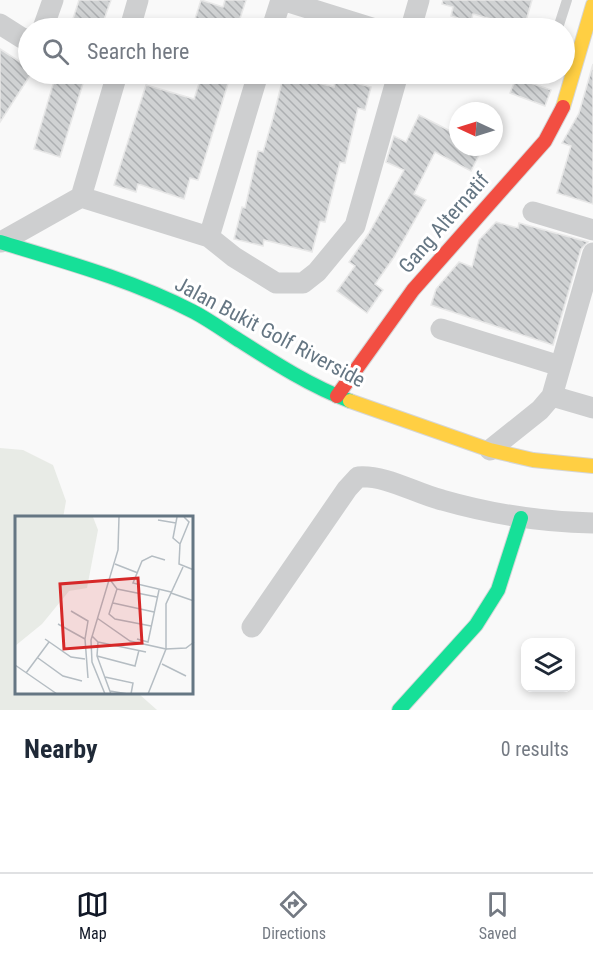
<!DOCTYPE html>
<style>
:root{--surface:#fff;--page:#f2f2f3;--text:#1f2937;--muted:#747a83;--line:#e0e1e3;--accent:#111827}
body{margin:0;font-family:"Roboto Condensed",sans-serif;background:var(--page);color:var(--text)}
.controls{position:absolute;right:18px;bottom:18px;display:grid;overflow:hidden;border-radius:12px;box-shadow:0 3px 9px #0003}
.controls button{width:54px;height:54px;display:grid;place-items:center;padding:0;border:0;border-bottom:2px solid var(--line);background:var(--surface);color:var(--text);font:30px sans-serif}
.compass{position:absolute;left:449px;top:102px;width:54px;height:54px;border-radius:50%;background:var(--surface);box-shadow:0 3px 9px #0003;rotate:274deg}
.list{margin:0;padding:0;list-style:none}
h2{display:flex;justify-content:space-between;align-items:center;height:78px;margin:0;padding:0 24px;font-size:26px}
h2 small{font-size:20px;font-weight:400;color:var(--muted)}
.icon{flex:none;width:33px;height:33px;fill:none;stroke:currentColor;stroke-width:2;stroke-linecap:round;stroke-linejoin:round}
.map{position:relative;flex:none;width:593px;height:710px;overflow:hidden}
.search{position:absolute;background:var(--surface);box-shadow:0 3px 9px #0003;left:18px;right:18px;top:18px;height:66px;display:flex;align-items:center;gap:15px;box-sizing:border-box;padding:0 21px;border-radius:33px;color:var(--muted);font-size:22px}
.sheet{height:162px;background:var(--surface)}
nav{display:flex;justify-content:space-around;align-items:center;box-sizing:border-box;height:84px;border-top:2px solid var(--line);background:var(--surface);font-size:16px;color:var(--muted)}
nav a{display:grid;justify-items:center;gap:3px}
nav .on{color:var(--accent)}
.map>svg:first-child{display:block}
.green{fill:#e8ebe6}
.building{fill:url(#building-back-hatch);stroke:#e8e8e8;stroke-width:1.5}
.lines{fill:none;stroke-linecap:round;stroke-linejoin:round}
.fast-casing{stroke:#d5d6d7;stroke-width:16}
.slow-casing{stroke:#d5d6d7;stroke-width:16}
.jam-casing{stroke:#d5d6d7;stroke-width:16}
.lane{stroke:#cecfd0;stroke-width:10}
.street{stroke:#cecfd0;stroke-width:21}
.fast{stroke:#16e098;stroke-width:14}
.slow{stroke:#ffcf43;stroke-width:14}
.jam{stroke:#f24e42;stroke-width:14}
.labels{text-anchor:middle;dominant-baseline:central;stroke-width:6;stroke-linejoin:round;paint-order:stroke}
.street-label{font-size:21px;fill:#657683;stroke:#fff}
.inset-road{fill:none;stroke:#b5bdc3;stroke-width:1.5}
.view{fill:#d62828;fill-opacity:0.15;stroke:#d62828;stroke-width:3}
.inset-edge{fill:none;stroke:#657683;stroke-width:3}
</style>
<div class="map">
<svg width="593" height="710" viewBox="0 0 593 710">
<defs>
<pattern id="building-back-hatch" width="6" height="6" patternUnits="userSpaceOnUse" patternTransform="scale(1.5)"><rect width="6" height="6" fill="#d0d2d3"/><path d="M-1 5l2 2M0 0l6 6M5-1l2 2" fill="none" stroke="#acafb1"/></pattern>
</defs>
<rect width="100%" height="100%" fill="#f9f9f9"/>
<path class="green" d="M0,448L23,450L53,465L66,501L63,518H16V694H139L157,710H0Z"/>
<path class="building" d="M79,0H111L101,28H70Z
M201,0L223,7L225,0H246L237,28H225L195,19Z
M443,0H532L524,28L473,14L471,22L451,16L453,7L442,4Z
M0,49L28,67V74H31L0,122Z
M593,64V204L557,193L571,146L562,143L579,113Z
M56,74H86L60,157L34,149Z
M202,74H231L198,180L190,178L184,199L138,184L136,192L114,185L146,85L194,99Z
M284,74L334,87L336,78L371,87L365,110L358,108L345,163L340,162L325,222L320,221L312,252L264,240L263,246L234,239L242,207L245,208L258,151L263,152L273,118Z
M516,78L551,90L545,106L510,93Z
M419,115L458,135V147H483L471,171L435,152L414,194L426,200L394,257L375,284L383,290L367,313L337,291L355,266L349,262L369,233L404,170L386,162L394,136L406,142Z
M496,222L518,228L519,223L588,242L581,249L553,345L431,305L436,289L459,262L472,267L479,240Z"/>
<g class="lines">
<defs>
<path id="fast" d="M0,242C66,262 132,280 194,312C209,320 223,330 237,339C273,362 310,386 350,401
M399,710L476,625L498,590L521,518"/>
<path id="slow" d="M563,107L593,5
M350,401L490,450L533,460L593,466"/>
<path id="jam" d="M337,396L413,290L545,141L563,107"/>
</defs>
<use href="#fast" class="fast-casing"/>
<use href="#slow" class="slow-casing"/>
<use href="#jam" class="jam-casing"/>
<path class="lane" d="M558,28L567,0"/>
<path class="street" d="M282,0L372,28
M0,24L22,38L28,39
M43,28L53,0
M130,28L138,0
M272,28L281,0
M411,28L419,0
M81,197L117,74
M533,212L593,230
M209,237L258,74
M1,242L81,197L209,237L234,257L276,283H303L317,272L355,226L398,74
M441,329L560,366
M552,396L593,253
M490,450L540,410L552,396L593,408
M252,627L347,489L358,477C387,475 414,493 442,500C491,514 542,522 593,523"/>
<use href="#fast" class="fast"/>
<use href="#slow" class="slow"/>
<use href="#jam" class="jam"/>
</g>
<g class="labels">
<g class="street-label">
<text transform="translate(444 223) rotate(-49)">Gang Alternatif</text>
<text transform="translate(270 332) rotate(28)">Jalan Bukit Golf Riverside</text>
</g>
</g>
<g transform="translate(15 516)">
<rect width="178" height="178" fill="#f9f9f9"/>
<path d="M0,1H78L83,14L72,72L54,75L27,108L0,130Z" fill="#e8ebe6"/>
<path class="inset-road" d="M162,1L158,22L165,28L164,48L179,54M143,4L161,7M165,28L174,6L169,1M150,44L137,40L127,45L118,67L156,76M100,48L123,57M96,65L102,73L94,98L100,103L136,110M102,73L142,81M156,77L179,85M98,87L139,96M56,95L73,105L70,123L73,162M82,102L115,125L151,133V88L168,51M43,108L70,123M77,120L83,126L82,140L96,178M30,123L56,141L70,143M122,123L133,126L144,74M83,126L131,136M82,140L120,150L124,134M23,142L48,160L67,165M147,148L171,160M0,149L42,178M11,157L34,126M90,161L118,167L116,178M95,175L113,178M90,178L77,146L76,124L103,34L104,1M133,178L151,133L171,132L179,126"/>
<path class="view" d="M123,62L127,127L49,133L45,68Z"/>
<rect width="178" height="178" class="inset-edge"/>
</g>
</svg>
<div class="controls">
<button><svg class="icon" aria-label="layers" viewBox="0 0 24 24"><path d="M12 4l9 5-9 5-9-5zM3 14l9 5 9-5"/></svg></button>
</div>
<svg class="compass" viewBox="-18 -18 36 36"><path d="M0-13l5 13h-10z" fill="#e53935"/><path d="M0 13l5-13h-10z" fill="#747a83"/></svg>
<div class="search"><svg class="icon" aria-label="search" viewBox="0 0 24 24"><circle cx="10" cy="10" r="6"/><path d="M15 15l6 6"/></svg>Search here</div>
</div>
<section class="sheet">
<h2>Nearby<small>0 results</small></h2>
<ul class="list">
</ul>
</section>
<nav>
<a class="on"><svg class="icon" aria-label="map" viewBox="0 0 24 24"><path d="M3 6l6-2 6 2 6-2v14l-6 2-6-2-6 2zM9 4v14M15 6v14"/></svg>Map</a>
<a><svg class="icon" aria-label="directions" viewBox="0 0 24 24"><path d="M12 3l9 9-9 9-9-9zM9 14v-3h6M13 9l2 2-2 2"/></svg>Directions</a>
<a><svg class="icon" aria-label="saved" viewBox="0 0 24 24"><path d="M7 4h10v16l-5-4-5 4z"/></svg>Saved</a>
</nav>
